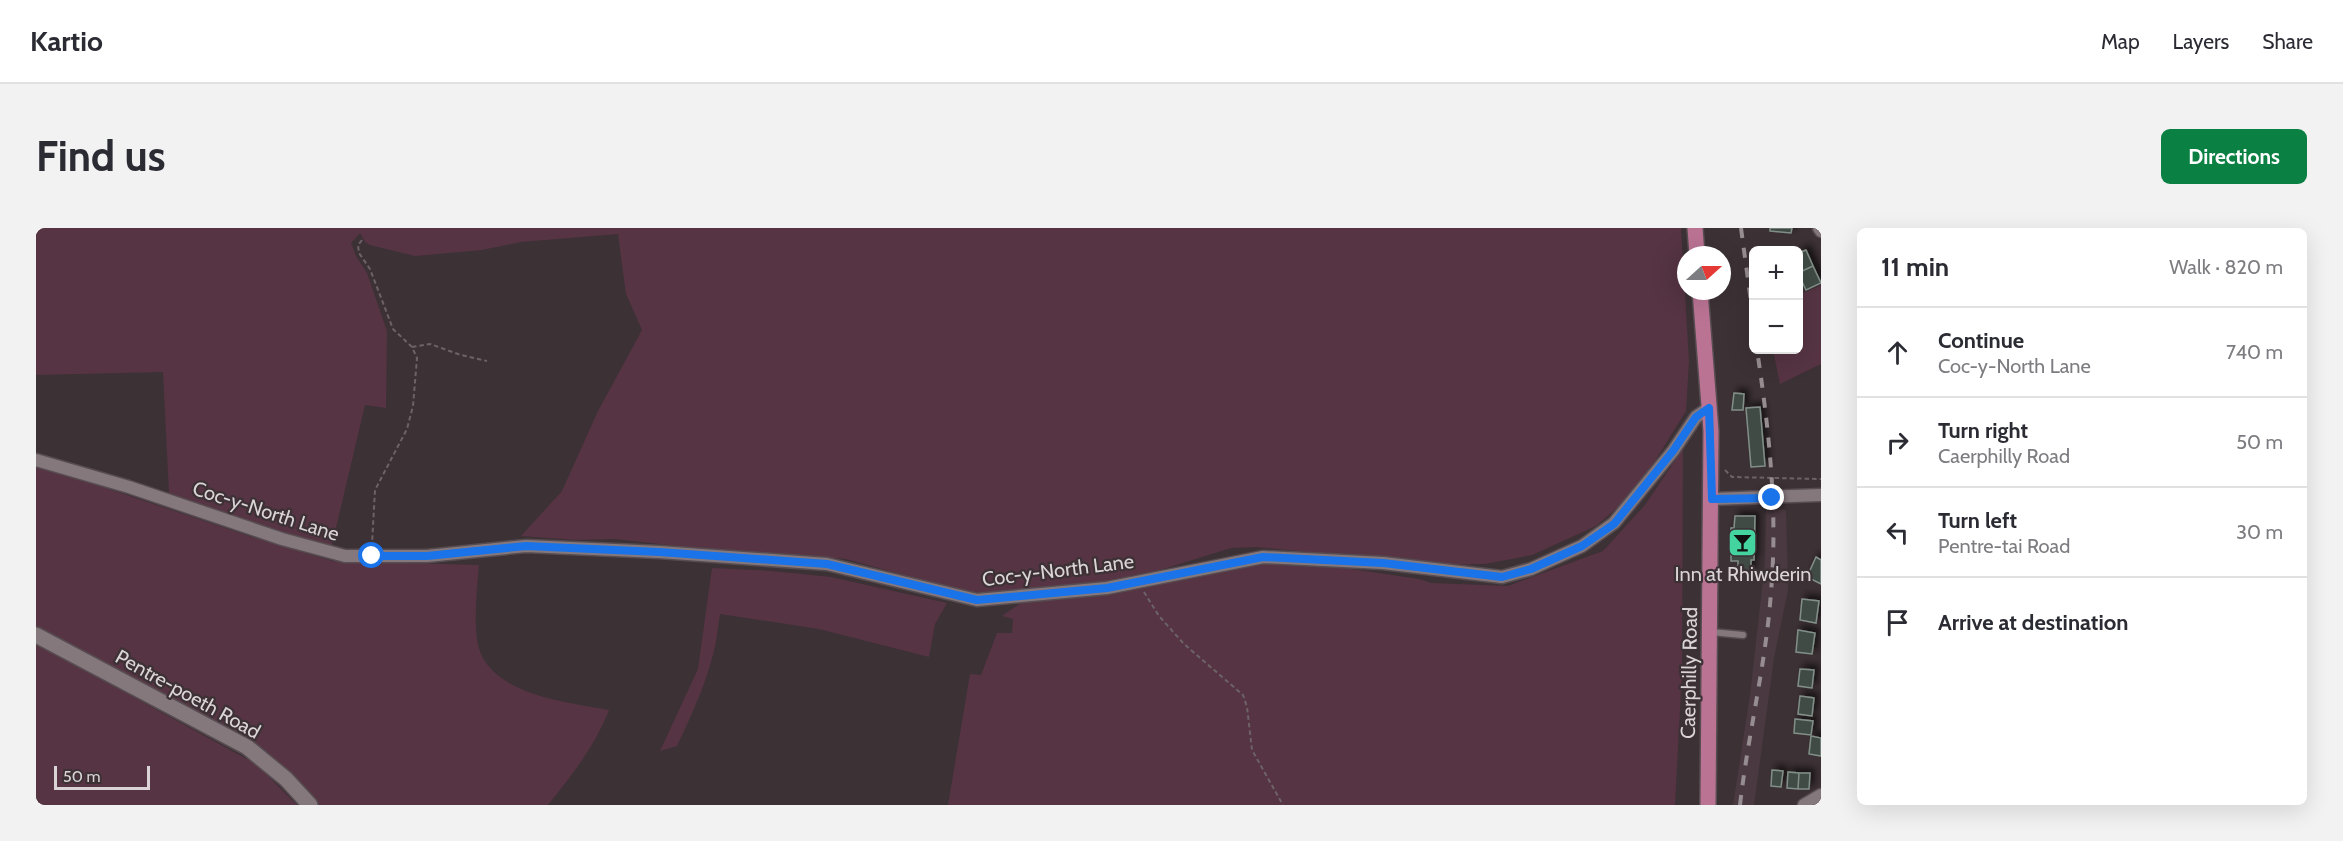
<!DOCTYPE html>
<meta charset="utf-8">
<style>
:root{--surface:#fff;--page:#f2f2f3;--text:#2b2b33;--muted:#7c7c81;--line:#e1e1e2;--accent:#0b8043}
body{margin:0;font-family:Cabin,sans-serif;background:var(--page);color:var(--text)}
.controls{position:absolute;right:18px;top:18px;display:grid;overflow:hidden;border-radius:9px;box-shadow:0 6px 24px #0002}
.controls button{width:54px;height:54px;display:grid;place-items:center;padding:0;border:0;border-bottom:2px solid var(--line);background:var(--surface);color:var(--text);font:30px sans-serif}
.compass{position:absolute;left:1641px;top:18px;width:54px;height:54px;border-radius:50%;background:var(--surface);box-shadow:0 6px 24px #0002;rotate:69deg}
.scale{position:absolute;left:18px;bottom:15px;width:96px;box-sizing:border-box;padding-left:6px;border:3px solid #dbd4d7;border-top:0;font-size:16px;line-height:21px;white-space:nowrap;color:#dbd4d7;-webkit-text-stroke:4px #3c3135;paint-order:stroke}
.stop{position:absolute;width:18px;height:18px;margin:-14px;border:4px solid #1a73e8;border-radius:50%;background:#fff}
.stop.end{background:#1a73e8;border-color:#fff;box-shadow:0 2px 6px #0008}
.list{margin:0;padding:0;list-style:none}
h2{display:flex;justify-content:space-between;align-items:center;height:78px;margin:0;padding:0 24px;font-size:26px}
h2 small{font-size:20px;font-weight:400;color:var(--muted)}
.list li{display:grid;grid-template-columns:39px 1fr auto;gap:18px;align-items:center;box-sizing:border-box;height:90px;padding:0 24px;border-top:2px solid var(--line)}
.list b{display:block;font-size:22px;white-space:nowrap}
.list p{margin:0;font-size:20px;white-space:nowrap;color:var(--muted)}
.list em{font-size:20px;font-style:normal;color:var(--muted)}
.icon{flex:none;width:33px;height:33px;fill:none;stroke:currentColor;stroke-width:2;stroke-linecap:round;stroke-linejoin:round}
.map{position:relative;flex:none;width:1785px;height:577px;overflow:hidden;border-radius:9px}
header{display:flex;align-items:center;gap:36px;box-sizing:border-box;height:84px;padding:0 30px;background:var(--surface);border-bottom:2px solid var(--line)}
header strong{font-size:28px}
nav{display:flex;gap:33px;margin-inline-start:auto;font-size:21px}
.intro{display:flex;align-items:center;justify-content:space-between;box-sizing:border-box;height:144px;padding:0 36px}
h1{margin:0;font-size:42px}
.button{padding:15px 27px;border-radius:9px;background:var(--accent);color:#fff;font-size:21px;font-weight:700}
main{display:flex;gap:36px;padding:0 36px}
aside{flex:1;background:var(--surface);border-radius:9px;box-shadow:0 6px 24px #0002}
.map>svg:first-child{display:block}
.built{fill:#4a3940}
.green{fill:#563443}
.building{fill:#404b45;stroke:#828f89;stroke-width:1.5;filter:url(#shadow)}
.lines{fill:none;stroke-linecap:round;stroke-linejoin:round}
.lane-casing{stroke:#574d51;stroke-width:9}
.street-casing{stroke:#574d51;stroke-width:15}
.secondary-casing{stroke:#574d51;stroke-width:18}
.primary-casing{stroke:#574d51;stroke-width:18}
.path{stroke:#6d6367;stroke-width:2;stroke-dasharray:4.5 3;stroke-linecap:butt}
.lane{stroke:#85787d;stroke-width:6}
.street{stroke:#85787d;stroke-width:12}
.secondary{stroke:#85787d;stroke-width:15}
.primary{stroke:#bb7394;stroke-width:15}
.rail{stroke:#968d91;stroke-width:4;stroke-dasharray:10 10;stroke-linecap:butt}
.route{stroke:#1a73e8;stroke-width:8}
.labels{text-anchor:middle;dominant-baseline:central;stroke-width:4.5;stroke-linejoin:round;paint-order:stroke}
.street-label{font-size:20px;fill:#dbd4d7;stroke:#3c3135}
.poi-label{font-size:20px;fill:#dbd4d7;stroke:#3c3135}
</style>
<header>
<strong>Kartio</strong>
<nav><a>Map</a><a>Layers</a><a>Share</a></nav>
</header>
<div class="intro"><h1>Find us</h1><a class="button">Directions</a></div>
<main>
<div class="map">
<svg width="1785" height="577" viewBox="0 0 1785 577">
<defs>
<filter id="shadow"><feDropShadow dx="4.5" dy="-4.5" stdDeviation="3" flood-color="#0009"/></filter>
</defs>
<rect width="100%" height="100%" fill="#3c3135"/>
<path class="built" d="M1730,280L1750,282L1752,362L1738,430L1718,577H1697L1714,467L1729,334Z"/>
<path class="green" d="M0,0H1645L1653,133L1650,183L1614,241L1583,278L1560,298L1496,327L1449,336L1405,337L1220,319L1195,320L1108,347H1097L1082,353L1015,358L944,368L810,331L676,322L579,311L541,312L485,308L526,263L562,183L606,102L590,66L582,6L485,14L446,22L379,28L334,17L329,14L324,5L315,15L320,28L331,45L351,103L350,180L329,177L295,321L180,283L133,265L127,144L0,147Z
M1785,57V136L1744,156L1737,122H1762L1763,67Z
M1647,221L1646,443L1639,577H912L934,446L945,447L961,405H976L977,391L966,388L988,373L1103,360L1222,336L1308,340L1383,351L1395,355L1472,358L1567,323L1609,277Z
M0,239L61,257L216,309L296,333L443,337C441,361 438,387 441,411C448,466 529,474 573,482C559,518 536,547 512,577H281L273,566L0,398Z
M676,340L736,343L795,349L911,375L899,396L893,429L783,401L684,386C682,398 681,411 678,423C670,456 655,488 641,518L624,523L662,441Z
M0,416L220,536L261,577H0Z"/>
<path class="building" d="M1734,0H1756L1755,5L1734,3Z
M1770,22L1777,38L1762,45V25Z
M1777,38L1785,55L1770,62L1762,45Z
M1698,165L1708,166L1707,182H1696Z
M1724,179L1729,238L1715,239L1710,180Z
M1699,288H1719L1718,332H1715V345L1702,344V333H1695V300H1698Z
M1780,329L1785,332V356L1771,349Z
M1766,371L1783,373L1780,395L1764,392Z
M1762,402L1779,405L1776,426L1760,424Z
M1764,441L1778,442L1776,460L1762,458Z
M1764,468L1778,470L1776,488L1762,486Z
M1759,491L1777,493L1775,507L1758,505Z
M1775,508L1785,510V528L1773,526Z
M1736,542L1747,543L1745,559L1735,558Z
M1752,544L1763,545L1762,561L1751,560Z
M1763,545H1774L1773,561H1762Z"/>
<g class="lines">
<defs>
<path id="lane" d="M1675,404L1707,407"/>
<path id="street" d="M1783,0L1785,3
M0,232L93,259L246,311L309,328H391L490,318L623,324L791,336L941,372L1071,360L1227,329L1347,335L1466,349L1495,341L1546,318L1578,295L1637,223L1660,189L1673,180
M1676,271L1785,267
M1768,577L1785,567"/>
<path id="secondary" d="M0,407L211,519L250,551L274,577"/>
<path id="primary" d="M1659,0L1661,27
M1664,63L1675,203L1672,577"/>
</defs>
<use href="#lane" class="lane-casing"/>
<use href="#street" class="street-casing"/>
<use href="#secondary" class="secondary-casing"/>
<use href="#primary" class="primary-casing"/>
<path class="path" d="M326,12L322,17L323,25L334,41L357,101L376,119L381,130L377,178L371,201L339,262L336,316
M376,119L394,116L425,127L451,133
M1689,242L1696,249L1785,251
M1108,364L1123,388L1148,416L1207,467L1211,479L1216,522L1247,577"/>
<use href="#lane" class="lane"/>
<use href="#street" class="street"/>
<use href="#secondary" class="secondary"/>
<use href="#primary" class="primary"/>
<path class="rail" d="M1705,0L1718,96
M1704,577C1712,506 1730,436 1735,364C1742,284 1733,201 1721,122"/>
</g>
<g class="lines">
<path class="route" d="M336,328H391L490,318L623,324L791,336L941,372L1071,360L1227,329L1347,335L1466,349L1495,341L1546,318L1578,296L1637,223L1660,189L1673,180L1676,271L1736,270"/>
</g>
<defs>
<symbol id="bar-square" viewBox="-11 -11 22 22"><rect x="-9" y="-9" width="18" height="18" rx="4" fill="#43d4a0" stroke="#3c3135"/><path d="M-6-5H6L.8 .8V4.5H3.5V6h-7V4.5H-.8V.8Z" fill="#111"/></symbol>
</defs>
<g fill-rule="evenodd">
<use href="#bar-square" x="1690" y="298" width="33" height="33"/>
</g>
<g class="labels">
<g class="street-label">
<text transform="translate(230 283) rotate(18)">Coc-y-North Lane</text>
<text transform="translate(1022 342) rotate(-7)">Coc-y-North Lane</text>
<text transform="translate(1653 445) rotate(-89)">Caerphilly Road</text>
<text transform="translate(152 466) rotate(29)">Pentre-poeth Road</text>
</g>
<g class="poi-label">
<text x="1707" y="346">Inn at Rhiwderin</text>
</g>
</g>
</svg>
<div class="controls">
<button>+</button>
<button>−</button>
</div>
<svg class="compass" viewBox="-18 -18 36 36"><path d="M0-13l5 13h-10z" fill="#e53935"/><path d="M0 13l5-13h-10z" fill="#7c7c81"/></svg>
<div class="scale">50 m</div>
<div class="stop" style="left:336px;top:328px"></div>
<div class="stop end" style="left:1736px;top:270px"></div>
</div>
<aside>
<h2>11 min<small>Walk · 820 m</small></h2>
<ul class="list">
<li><svg class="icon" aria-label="ahead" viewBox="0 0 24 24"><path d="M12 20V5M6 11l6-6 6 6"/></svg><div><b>Continue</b><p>Coc-y-North Lane</p></div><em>740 m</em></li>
<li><svg class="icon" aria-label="right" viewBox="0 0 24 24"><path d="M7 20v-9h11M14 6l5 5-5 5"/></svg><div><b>Turn right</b><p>Caerphilly Road</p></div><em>50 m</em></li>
<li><svg class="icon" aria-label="left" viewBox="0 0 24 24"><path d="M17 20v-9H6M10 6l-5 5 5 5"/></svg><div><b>Turn left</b><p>Pentre-tai Road</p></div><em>30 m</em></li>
<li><svg class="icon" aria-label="arrive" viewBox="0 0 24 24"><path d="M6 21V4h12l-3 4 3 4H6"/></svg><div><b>Arrive at destination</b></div></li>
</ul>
</aside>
</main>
